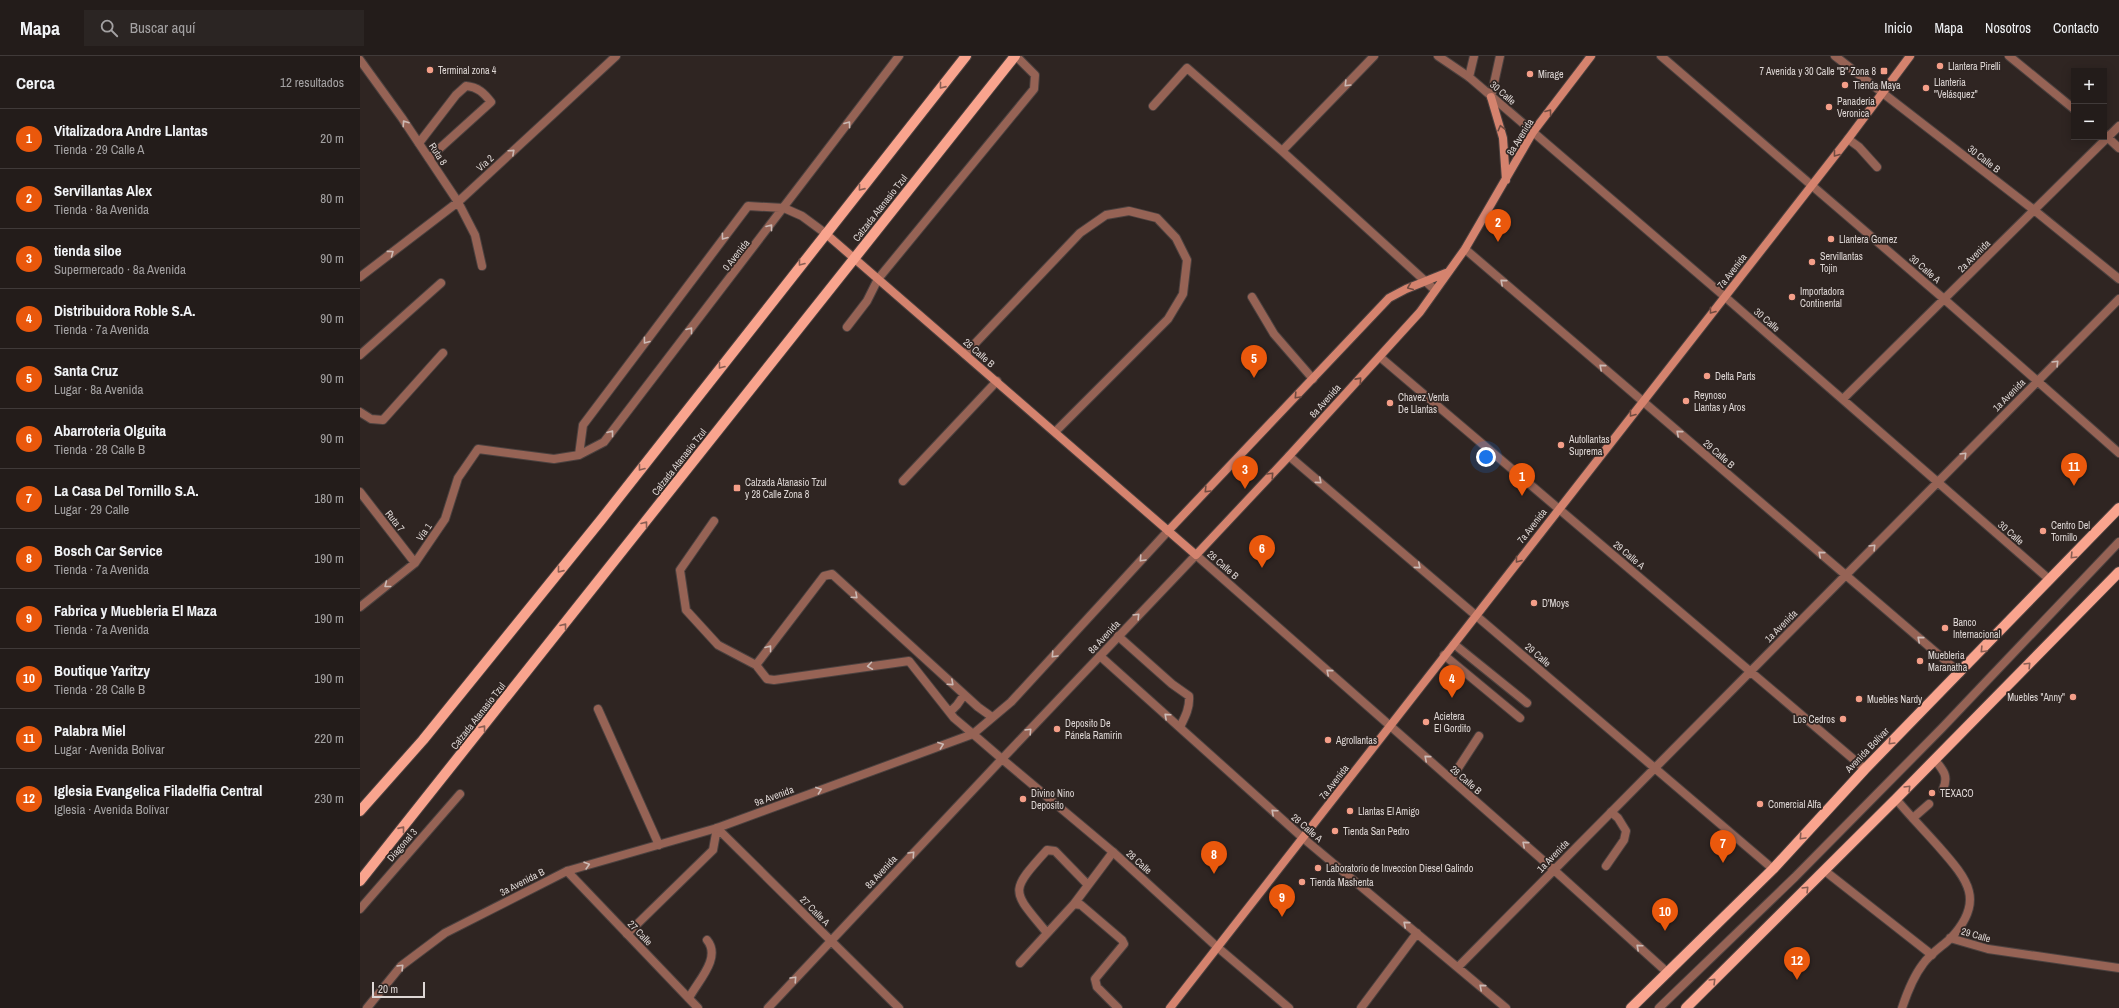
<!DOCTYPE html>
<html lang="es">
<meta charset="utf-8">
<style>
:root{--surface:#231c1a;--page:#2b2523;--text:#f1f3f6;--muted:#a3a1a2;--line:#403a39;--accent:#ea580c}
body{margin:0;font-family:"Archivo Narrow",sans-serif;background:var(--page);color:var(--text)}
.controls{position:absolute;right:12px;top:12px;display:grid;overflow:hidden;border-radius:0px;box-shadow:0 2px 10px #0003}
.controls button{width:36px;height:36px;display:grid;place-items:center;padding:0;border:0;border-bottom:1px solid var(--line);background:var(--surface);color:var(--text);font:20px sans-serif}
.scale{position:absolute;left:12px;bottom:10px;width:53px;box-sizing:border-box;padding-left:4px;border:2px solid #ded7d5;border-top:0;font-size:11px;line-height:14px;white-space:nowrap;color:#ded7d5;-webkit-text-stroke:3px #2f2522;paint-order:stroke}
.you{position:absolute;left:1126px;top:401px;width:14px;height:14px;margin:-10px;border:3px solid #fff;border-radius:50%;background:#1a73e8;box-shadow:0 0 0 6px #1a73e833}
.badge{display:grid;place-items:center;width:26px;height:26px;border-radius:50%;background:var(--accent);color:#fff;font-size:13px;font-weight:700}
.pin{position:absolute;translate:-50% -33px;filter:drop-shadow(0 1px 2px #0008)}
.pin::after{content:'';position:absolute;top:21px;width:14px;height:12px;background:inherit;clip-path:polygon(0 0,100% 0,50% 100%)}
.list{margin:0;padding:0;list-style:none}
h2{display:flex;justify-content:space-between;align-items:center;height:52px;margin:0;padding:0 16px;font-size:17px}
h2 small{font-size:13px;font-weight:400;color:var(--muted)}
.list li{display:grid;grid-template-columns:26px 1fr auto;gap:12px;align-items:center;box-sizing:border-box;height:60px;padding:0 16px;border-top:1px solid var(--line)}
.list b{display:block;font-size:15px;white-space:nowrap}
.list p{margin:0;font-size:13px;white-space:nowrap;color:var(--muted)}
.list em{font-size:13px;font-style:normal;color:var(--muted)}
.icon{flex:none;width:22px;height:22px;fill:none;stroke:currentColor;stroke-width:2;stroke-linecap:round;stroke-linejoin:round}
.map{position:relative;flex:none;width:1759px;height:952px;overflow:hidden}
header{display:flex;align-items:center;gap:24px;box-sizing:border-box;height:56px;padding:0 20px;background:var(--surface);border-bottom:1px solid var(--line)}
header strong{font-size:19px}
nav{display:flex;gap:22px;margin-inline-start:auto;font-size:14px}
.search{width:280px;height:36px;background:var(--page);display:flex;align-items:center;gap:10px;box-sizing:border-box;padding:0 14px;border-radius:0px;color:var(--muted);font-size:15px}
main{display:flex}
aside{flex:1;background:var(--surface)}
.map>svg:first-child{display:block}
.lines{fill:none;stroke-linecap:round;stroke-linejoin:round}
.service-casing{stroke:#4b413f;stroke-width:10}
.minor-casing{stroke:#4b413f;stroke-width:10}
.tertiary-casing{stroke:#4b413f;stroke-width:10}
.secondary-casing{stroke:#4b413f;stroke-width:10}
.primary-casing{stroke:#4b413f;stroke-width:12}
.service{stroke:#966355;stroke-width:8}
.minor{stroke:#966355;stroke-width:8}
.tertiary{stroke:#966355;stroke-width:8}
.secondary{stroke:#d5836e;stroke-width:8}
.primary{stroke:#f9a48e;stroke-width:10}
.oneway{stroke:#ccbab5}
.oneway2{stroke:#8a5e53}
.oneway3{stroke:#714b40}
.poi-dot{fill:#f49e88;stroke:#2f2522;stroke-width:1.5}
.labels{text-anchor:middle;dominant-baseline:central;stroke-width:3.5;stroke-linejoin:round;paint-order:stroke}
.poi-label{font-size:10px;fill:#ded7d5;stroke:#2f2522;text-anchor:start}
.street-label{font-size:10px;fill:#ded7d5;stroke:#2f2522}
</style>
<header>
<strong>Mapa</strong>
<div class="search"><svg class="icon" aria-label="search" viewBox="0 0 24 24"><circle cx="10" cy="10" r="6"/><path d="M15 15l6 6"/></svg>Buscar aquí</div>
<nav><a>Inicio</a><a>Mapa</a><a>Nosotros</a><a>Contacto</a></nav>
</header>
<main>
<aside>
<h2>Cerca<small>12 resultados</small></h2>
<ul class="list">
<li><span class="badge">1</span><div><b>Vitalizadora Andre Llantas</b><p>Tienda · 29 Calle A</p></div><em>20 m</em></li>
<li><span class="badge">2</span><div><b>Servillantas Alex</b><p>Tienda · 8a Avenida</p></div><em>80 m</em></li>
<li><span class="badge">3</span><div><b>tienda siloe</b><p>Supermercado · 8a Avenida</p></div><em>90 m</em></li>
<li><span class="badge">4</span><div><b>Distribuidora Roble S.A.</b><p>Tienda · 7a Avenida</p></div><em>90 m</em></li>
<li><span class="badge">5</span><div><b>Santa Cruz</b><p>Lugar · 8a Avenida</p></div><em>90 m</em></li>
<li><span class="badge">6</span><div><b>Abarroteria Olguita</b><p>Tienda · 28 Calle B</p></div><em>90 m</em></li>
<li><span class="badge">7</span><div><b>La Casa Del Tornillo S.A.</b><p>Lugar · 29 Calle</p></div><em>180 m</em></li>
<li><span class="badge">8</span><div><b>Bosch Car Service</b><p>Tienda · 7a Avenida</p></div><em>190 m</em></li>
<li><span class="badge">9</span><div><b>Fabrica y Muebleria El Maza</b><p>Tienda · 7a Avenida</p></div><em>190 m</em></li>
<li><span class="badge">10</span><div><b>Boutique Yaritzy</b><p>Tienda · 28 Calle B</p></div><em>190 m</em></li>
<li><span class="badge">11</span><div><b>Palabra Miel</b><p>Lugar · Avenida Bolívar</p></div><em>220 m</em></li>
<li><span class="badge">12</span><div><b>Iglesia Evangelica Filadelfia Central</b><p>Iglesia · Avenida Bolívar</p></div><em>230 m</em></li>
</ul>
</aside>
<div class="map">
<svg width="1759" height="952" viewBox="0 0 1759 952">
<rect width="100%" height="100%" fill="#2f2522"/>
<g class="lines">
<defs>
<path id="service" d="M1078,0L1109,21
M793,50L827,12L922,95L1075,234
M1488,83L1499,91L1517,111
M59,87L96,39L106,30C118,31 124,37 131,46L69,102
M922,95L1014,0
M892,241L914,278L953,323
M487,271L507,245L518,223L674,33L675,19L656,0
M0,299L81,227
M0,356L11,363L23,364L83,297
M543,425L637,325
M354,465L320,514L326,554L358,589L396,609
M758,580L812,628L829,640C830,652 825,661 820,671
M1094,588L1167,647
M1084,599L1160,662
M590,656L597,649L604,639
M613,678L594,662L549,605L414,624L407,623L396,609L464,520L472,518L618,651L632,661
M1575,704C1583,714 1589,720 1583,733
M1091,723L1119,680
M1553,762L1569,748
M1246,810L1264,784L1266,775L1258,762L1251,756
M1465,815L1572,899
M714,848L753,796
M687,877C652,834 648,837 687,794L695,795L728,829
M660,907L714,848L721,849L762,884L764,888L735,923L737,931L758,952
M329,942C337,926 362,902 347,884
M1299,952L1435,821L1582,672L1759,486"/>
<path id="minor" d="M1114,0L1109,21L1364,240L1690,524
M1301,0L1584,243L1759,397
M1475,0L1674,154L1759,223
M1649,0L1714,53
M0,4L42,62L98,146L115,179L122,210
M1131,41L1140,0
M1745,79L1759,92
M1105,193L1600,617
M0,221L98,146L256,0
M605,298L720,177L746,159L769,155L797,162L816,182L827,204L823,238L808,263L695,376
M1020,301L1505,713
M1483,343L1759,70
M219,399L223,369L388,150L424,152L442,160L465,177
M929,400L1413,813
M0,436L55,507
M836,499L1194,814L1308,917
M0,551L55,507L85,463L98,422L118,393L194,403L219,399L244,386L539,0
M740,600L943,782L1146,952
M238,653L299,789
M1536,743C1550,760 1565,775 1579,791C1608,824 1626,845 1590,883C1581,891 1570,898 1563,908C1553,921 1547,937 1542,952
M357,772L539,952
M0,853L100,738
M267,878L353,794L357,772
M1590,882L1628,893L1759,912
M1098,911L1759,243
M408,952L642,703L753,796L856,890L929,952
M1001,952L1057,877"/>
<path id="tertiary" d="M613,678L642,703L836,499
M207,815L338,952
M7,952L41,910L85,877L207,815L357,772L613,678L651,646L808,475"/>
<path id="secondary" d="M1131,41L1143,82L1146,124
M465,177L836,499L929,400L1060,256L1105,193L1173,76L1231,0
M808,475L1029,242L1046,233L1086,217
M810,952L1488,83L1550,0"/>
<path id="primary" d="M0,755L63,684L241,464L606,0
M0,825L655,0
M1271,952L1413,813L1505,713L1759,452
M1326,952L1536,743L1759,516"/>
</defs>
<use href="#service" class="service-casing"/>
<use href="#minor" class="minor-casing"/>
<use href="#tertiary" class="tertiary-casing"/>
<use href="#secondary" class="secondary-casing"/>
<use href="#primary" class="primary-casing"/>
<use href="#service" class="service"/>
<use href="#minor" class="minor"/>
<use href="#tertiary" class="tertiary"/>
<use href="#secondary" class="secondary"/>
<use href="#primary" class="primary"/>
</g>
<defs><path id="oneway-chevron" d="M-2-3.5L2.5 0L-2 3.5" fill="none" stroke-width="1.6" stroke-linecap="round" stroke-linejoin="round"/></defs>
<g class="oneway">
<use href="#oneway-chevron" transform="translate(987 28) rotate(134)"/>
<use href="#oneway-chevron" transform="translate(45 67) rotate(-124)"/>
<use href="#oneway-chevron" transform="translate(488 68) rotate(-53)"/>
<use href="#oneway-chevron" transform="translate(152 96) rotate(-42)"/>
<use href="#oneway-chevron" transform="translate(410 171) rotate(-52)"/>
<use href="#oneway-chevron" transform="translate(364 181) rotate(127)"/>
<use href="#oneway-chevron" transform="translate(31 197) rotate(-37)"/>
<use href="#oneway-chevron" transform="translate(1143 226) rotate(-139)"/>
<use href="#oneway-chevron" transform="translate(330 274) rotate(-52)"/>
<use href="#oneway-chevron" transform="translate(286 285) rotate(127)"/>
<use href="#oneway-chevron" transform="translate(1696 307) rotate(-45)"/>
<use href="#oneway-chevron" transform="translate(1242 311) rotate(-139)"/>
<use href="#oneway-chevron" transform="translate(251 377) rotate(-52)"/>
<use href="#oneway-chevron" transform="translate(1319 377) rotate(-139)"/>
<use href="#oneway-chevron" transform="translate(1604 399) rotate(-45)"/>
<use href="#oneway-chevron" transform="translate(959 425) rotate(40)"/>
<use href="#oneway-chevron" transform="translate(1513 491) rotate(-45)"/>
<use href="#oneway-chevron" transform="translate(1461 498) rotate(-139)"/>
<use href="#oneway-chevron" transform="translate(782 503) rotate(133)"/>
<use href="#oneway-chevron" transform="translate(1058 510) rotate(40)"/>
<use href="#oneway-chevron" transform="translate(27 529) rotate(142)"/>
<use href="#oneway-chevron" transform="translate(495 540) rotate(42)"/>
<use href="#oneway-chevron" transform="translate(777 560) rotate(-46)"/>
<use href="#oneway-chevron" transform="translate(1560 583) rotate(-139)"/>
<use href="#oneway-chevron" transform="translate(409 592) rotate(-52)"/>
<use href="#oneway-chevron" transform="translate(694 599) rotate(133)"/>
<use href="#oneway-chevron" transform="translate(510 610) rotate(172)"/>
<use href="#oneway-chevron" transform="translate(969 616) rotate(-139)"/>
<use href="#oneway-chevron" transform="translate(591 627) rotate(42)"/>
<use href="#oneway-chevron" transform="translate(807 660) rotate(-138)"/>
<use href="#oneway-chevron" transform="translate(669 675) rotate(-46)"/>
<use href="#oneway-chevron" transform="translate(581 689) rotate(-20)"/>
<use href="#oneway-chevron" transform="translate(1067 702) rotate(-139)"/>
<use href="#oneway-chevron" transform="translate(459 734) rotate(-20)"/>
<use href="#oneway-chevron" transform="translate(914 756) rotate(-138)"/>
<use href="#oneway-chevron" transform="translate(1165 788) rotate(-139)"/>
<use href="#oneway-chevron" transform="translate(552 798) rotate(-47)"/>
<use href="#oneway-chevron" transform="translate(227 809) rotate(-16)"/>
<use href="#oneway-chevron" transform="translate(1046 868) rotate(-140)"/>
<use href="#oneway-chevron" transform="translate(1279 891) rotate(-138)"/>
<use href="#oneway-chevron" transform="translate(41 911) rotate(-45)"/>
<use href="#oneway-chevron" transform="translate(434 923) rotate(-47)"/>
<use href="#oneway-chevron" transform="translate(1122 931) rotate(-139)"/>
</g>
<g class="oneway2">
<use href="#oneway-chevron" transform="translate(582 30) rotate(129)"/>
<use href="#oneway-chevron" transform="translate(501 132) rotate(129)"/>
<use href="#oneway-chevron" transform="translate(441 207) rotate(128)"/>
<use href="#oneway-chevron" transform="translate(361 310) rotate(128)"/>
<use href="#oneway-chevron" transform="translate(281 412) rotate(128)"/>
<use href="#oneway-chevron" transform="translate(285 468) rotate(-52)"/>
<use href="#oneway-chevron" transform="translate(1713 500) rotate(134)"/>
<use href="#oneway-chevron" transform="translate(200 514) rotate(129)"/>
<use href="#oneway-chevron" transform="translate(204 570) rotate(-52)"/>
<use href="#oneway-chevron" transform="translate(1623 594) rotate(134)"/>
<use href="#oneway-chevron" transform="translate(1668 609) rotate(-46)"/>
<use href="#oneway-chevron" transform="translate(123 672) rotate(-52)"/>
<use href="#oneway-chevron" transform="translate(1531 686) rotate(135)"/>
<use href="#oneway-chevron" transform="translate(1548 732) rotate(-45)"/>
<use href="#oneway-chevron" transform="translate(42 773) rotate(-51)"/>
<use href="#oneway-chevron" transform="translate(1442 781) rotate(133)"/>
<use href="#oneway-chevron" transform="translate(1446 833) rotate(-45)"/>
<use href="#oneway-chevron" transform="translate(1353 925) rotate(-45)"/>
</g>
<g class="oneway3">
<use href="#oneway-chevron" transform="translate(1189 56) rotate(-53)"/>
<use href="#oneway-chevron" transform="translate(1141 72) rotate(-104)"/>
<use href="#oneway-chevron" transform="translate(1476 98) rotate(128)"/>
<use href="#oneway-chevron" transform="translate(1050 231) rotate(157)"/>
<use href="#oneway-chevron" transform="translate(1352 255) rotate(128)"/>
<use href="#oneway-chevron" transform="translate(999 324) rotate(-48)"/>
<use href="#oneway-chevron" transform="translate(937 340) rotate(133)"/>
<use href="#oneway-chevron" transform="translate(1272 358) rotate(128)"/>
<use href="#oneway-chevron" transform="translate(911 419) rotate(-47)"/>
<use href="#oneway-chevron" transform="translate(847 434) rotate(134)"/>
<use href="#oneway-chevron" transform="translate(1158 504) rotate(128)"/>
</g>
<g class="poi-dot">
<circle cx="1580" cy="10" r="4"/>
<circle cx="70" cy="14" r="4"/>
<rect x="1520" y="11" width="8" height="8" rx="2"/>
<circle cx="1170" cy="18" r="4"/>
<circle cx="1485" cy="29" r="4"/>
<circle cx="1566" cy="32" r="4"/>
<circle cx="1469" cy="51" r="4"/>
<circle cx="1471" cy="183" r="4"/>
<circle cx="1452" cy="206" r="4"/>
<circle cx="1432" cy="241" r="4"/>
<circle cx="1347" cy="320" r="4"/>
<circle cx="1326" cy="345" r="4"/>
<circle cx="1030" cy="347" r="4"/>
<circle cx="1201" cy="389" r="4"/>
<rect x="373" y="428" width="8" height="8" rx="2"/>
<circle cx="1683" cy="475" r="4"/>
<circle cx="1174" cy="547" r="4"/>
<circle cx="1585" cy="572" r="4"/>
<circle cx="1560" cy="605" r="4"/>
<circle cx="1713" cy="641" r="4"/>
<circle cx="1499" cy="643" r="4"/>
<circle cx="1483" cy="663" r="4"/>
<circle cx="1066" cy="666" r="4"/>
<circle cx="697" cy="673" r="4"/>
<circle cx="968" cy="684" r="4"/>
<circle cx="1572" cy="737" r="4"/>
<circle cx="663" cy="743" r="4"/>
<circle cx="1400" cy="748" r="4"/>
<circle cx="990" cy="755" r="4"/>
<circle cx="975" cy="775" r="4"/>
<circle cx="958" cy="812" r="4"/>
<circle cx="942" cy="826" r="4"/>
</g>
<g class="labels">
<g class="poi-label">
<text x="1588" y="10">Llantera Pirelli</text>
<text x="78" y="14">Terminal zona 4</text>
<text x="1516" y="15" text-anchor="end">7 Avenida y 30 Calle "B" Zona 8</text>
<text x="1178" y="18">Mirage</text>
<text x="1574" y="26">Llanteria<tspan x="1574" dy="12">"Velásquez"</tspan></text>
<text x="1493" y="29">Tienda Maya</text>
<text x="1477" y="45">Panadería<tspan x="1477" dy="12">Veronica</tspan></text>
<text x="1479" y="183">Llantera Gomez</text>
<text x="1460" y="200">Servillantas<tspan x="1460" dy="12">Tojin</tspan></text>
<text x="1440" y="235">Importadora<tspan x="1440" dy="12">Continental</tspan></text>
<text x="1355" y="320">Delta Parts</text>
<text x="1334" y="339">Reynoso<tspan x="1334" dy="12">Llantas y Aros</tspan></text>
<text x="1038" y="341">Chavez Venta<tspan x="1038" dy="12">De Llantas</tspan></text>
<text x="1209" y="383">Autollantas<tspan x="1209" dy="12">Suprema</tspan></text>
<text x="385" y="426">Calzada Atanasio Tzul<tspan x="385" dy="12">y 28 Calle Zona 8</tspan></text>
<text x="1691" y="469">Centro Del<tspan x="1691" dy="12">Tornillo</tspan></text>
<text x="1182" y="547">D'Moys</text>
<text x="1593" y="566">Banco<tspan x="1593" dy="12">Internacional</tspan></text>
<text x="1568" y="599">Muebleria<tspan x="1568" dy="12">Maranatha</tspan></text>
<text x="1705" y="641" text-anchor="end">Muebles "Anny"</text>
<text x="1507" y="643">Muebles Nardy</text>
<text x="1074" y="660">Acietera<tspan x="1074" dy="12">El Gordito</tspan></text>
<text x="1475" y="663" text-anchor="end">Los Cedros</text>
<text x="705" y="667">Deposito De<tspan x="705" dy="12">Pánela Ramirin</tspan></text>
<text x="976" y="684">Agrollantas</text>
<text x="671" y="737">Divino Nino<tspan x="671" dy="12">Deposito</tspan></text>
<text x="1580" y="737">TEXACO</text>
<text x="1408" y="748">Comercial Alfa</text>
<text x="998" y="755">Llantas El Amigo</text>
<text x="983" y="775">Tienda San Pedro</text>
<text x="966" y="812">Laboratorio de Inveccion Diesel Galindo</text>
<text x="950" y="826">Tienda Mashenta</text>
</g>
<g class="street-label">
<text transform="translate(1143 37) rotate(41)">30 Calle</text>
<text transform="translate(1160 81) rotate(-58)">8a Avenida</text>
<text transform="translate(78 98) rotate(57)">Ruta 8</text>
<text transform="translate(1624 103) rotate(38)">30 Calle B</text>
<text transform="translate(125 107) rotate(-42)">Vía 2</text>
<text transform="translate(520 152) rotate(-52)">Calzada Atanasio Tzul</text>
<text transform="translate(376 199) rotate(-52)">0 Avenida</text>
<text transform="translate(1614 200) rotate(-45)">2a Avenida</text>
<text transform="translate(1565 213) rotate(41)">30 Calle A</text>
<text transform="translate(1372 215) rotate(-52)">7a Avenida</text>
<text transform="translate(1407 264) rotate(41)">30 Calle</text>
<text transform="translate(619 297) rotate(41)">28 Calle B</text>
<text transform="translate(1649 339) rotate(-45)">1a Avenida</text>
<text transform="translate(965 345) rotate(-48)">8a Avenida</text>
<text transform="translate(1359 398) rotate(41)">29 Calle B</text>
<text transform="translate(319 406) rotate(-52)">Calzada Atanasio Tzul</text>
<text transform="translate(35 465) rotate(52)">Ruta 7</text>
<text transform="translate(1172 470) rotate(-52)">7a Avenida</text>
<text transform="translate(64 476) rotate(-55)">Vía 1</text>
<text transform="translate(1651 477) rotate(41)">30 Calle</text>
<text transform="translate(1269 499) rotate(40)">29 Calle A</text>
<text transform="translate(863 509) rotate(41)">28 Calle B</text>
<text transform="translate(1421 570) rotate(-45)">1a Avenida</text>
<text transform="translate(744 581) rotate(-47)">8a Avenida</text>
<text transform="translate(1178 599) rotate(41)">29 Calle</text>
<text transform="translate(118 660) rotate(-52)">Calzada Atanasio Tzul</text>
<text transform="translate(1507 694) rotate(-46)">Avenida Bolívar</text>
<text transform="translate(1106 724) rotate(41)">28 Calle B</text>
<text transform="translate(974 726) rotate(-52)">7a Avenida</text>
<text transform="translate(414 740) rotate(-20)">9a Avenida</text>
<text transform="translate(947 772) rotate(41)">28 Calle A</text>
<text transform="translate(42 789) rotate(-49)">Diagonal 3</text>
<text transform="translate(1193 800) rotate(-46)">1a Avenida</text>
<text transform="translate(779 806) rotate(42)">28 Calle</text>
<text transform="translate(521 816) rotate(-47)">8a Avenida</text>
<text transform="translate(162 826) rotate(-27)">3a Avenida B</text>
<text transform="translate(455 855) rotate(45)">27 Calle A</text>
<text transform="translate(280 877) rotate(46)">27 Calle</text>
<text transform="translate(1616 879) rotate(16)">29 Calle</text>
</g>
</g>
</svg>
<div class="controls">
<button>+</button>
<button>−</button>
</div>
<div class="scale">20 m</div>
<div class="you"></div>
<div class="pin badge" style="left:1162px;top:440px">1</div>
<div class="pin badge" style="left:1138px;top:186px">2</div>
<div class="pin badge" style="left:885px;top:433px">3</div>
<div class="pin badge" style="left:1092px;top:642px">4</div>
<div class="pin badge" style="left:894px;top:322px">5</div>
<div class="pin badge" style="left:902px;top:512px">6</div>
<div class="pin badge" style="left:1363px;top:807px">7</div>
<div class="pin badge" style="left:854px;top:818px">8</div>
<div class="pin badge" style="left:922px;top:861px">9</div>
<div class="pin badge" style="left:1305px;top:875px">10</div>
<div class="pin badge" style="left:1714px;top:430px">11</div>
<div class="pin badge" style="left:1437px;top:924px">12</div>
</div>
</main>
